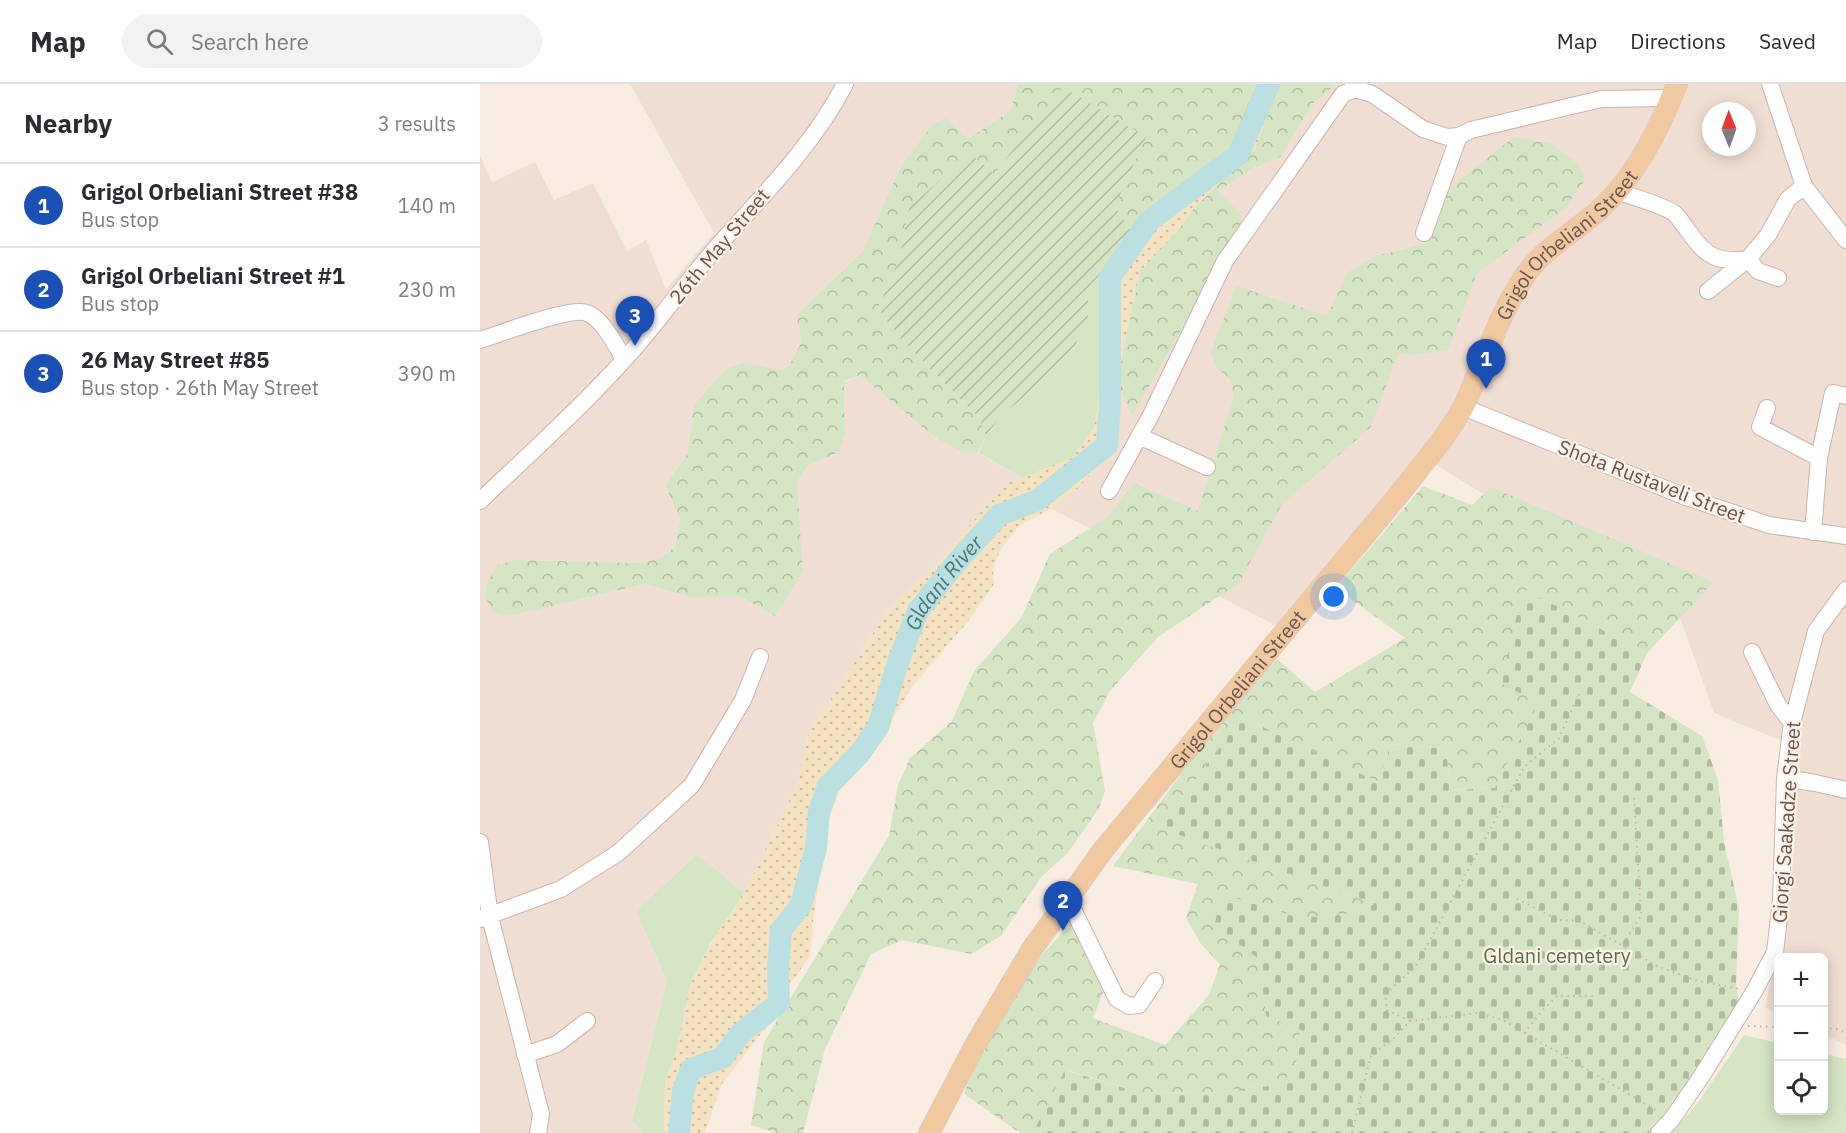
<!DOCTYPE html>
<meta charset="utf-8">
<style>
:root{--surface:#fff;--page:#f2f2f3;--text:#2b2b33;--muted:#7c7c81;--line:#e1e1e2;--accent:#d66054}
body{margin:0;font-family:"IBM Plex Sans",sans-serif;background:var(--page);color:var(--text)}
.controls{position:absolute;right:18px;bottom:18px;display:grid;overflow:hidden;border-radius:9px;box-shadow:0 3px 15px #0003}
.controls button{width:54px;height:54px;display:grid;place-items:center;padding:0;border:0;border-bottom:2px solid var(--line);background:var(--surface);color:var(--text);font:30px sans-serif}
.compass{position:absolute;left:1222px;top:18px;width:54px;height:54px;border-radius:50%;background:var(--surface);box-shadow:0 3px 15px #0003;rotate:359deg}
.you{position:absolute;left:854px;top:513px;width:21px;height:21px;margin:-15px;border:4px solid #fff;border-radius:50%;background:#1a73e8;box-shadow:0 0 0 9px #1a73e833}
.badge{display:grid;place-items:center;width:39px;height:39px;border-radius:50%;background:var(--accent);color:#fff;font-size:20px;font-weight:700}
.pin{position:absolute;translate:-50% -50px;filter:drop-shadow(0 2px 3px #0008)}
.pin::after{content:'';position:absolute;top:32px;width:21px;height:18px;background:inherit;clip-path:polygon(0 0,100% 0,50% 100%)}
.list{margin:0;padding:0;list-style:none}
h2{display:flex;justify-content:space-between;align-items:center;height:78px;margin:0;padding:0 24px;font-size:26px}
h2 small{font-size:20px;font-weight:400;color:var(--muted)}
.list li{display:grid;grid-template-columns:39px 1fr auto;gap:18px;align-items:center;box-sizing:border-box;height:84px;padding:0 24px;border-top:2px solid var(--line)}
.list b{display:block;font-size:22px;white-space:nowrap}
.list p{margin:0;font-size:20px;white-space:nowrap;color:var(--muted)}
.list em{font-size:20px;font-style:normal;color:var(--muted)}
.icon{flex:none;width:33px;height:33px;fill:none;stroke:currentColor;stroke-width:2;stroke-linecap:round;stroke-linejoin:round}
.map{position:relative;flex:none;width:1366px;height:1049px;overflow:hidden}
header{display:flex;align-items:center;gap:36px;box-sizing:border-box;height:84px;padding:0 30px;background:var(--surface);border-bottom:2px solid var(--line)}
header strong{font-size:28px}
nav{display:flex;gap:33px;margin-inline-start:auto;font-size:21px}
.search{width:420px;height:54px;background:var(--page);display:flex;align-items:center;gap:15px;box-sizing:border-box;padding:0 21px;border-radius:33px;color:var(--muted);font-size:22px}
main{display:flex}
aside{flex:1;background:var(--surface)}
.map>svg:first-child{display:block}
.residential{fill:#f0ded2;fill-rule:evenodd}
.green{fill:#d5e4c3}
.forest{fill:url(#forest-crowns)}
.sand{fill:url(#sand-dots)}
.cemetery{fill:url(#cemetery-stones)}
.garden{fill:url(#garden-furrows)}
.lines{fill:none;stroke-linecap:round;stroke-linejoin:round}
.river{stroke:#b9dfe0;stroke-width:22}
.minor-casing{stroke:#c8b4ab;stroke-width:18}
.major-casing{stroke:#d4cbc9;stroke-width:22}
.path{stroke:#cfada1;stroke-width:2;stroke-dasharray:1.5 4.5;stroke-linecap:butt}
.minor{stroke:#fff;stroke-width:16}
.major{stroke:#f1c9a1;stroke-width:21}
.labels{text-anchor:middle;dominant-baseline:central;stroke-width:4.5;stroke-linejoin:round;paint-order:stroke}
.street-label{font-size:20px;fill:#6e534c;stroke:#fdf2e8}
.park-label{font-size:20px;fill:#597245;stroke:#fdf2e8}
.water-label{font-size:21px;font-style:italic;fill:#457778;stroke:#fdf2e8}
</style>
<header>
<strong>Map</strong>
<div class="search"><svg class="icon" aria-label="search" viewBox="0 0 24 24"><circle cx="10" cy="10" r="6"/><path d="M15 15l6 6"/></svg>Search here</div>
<nav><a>Map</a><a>Directions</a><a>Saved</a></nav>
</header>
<main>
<aside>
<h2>Nearby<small>3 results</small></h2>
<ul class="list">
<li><span class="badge" style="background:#1a4fb4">1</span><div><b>Grigol Orbeliani Street #38</b><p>Bus stop</p></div><em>140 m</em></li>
<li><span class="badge" style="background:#1a4fb4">2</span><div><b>Grigol Orbeliani Street #1</b><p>Bus stop</p></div><em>230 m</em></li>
<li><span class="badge" style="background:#1a4fb4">3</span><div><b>26 May Street #85</b><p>Bus stop · 26th May Street</p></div><em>390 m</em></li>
</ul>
</aside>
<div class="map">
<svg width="1366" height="1049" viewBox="0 0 1366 1049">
<defs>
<pattern id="forest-crowns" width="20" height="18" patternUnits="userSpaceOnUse" patternTransform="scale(1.5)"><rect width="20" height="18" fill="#d5e4c3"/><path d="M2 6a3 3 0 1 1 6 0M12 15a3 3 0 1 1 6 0" fill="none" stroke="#b1bba1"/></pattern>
<pattern id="sand-dots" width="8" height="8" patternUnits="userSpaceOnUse" patternTransform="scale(1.5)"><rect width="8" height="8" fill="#f5e2c0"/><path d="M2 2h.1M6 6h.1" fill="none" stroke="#cbba9e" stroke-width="1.8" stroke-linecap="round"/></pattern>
<pattern id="cemetery-stones" width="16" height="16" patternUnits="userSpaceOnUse" patternTransform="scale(1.5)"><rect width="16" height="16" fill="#d5e4c3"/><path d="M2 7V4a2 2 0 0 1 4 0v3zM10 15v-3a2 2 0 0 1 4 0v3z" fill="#b1bba1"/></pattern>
<pattern id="garden-furrows" width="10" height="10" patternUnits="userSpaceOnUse" patternTransform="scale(1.5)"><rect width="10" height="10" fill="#d5e4c3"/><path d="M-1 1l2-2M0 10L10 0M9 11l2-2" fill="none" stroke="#b1bba1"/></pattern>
</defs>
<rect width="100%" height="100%" fill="#f9ede2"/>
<path class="residential" d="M150,0H538L531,26L488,55L466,34L420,84L383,167L317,232L322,257L309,282L301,286L263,280L214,321L207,371L185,401L200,435L195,463L179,475L159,479L34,476L17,481L30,532L165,500L213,514L259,512L295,532L323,488L317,398L327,382L359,368L365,351L364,298L380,291L452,351L481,368L498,369L543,394L592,374L631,174L771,31L784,0H1366V961L1344,951V874H1298V930L1285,923L1311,807L1319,664L1234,629L1199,531L945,374L806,547L526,401L487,444L461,477L411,521L328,651L318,699L264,809L217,770L156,827L187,897L152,1037L163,1049H0V72L12,98L55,78L74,116L113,99L147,167L166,156L186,205L234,149ZM1231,27H1267V63H1231Z"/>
<path class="green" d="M631,174L623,222V285L614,344L592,374L543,394L499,369L506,352L522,330L586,282L608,233V207Z
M217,770L264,809L230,860L210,902L198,962L185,998L184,1049H163L152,1037L187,897L156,827Z
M1264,951L1298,959V1026H1344V970L1366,975V1049H1191L1217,1020Z"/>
<path class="forest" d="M538,0H784L771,31L745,69L658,134L650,146L634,123L666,53L514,90L429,124L419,175L398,224L419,253L500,335L506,352L498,369L481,368L452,351L380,291L364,297L365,351L359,368L327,382L317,398L323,488L295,532L259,512L213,514L165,500L30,532L13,528L5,513L8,497L17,481L34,476L159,479L179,475L195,463L200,435L185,401L207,371L214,321L246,285L263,279L301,286L309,282L322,257L316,232L383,167L420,84L452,41L466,34L488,55L531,26Z
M799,0H854L852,4L834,18L800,73L771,85L738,107L760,129L762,139L652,332L637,298L660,187L695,150L715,123L775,65Z
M1034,53L1072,60L1099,81L1105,96L1084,125L997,189L968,267L931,271L919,269L890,344L802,420L759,499L678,553L630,607L613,639L625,707L619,724L587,770L562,792L521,852L491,870L422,856L391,870L345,965L323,1049H297L271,1041L284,958L409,752L418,701L430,674L472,637L494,587L541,534L570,470L629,432L654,399L718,427L754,312L750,295L737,284L731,268L756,202L847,232L867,189L896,172L948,159L967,106Z
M943,402L992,421L1011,403L1234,498L1167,569L1043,505L1059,619L1015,704L970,706L966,665L911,660L898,698L762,633L680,744L894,820L877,829L820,834L742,810L734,842L780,875L786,932L821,945L815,990L789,1002L722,1009L657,1008L590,987L553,1049H540L484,1010L501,963L560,873L595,835L626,901L613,934L685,961L729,911L740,880L721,860L706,834L718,800L633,782L716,670L797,575L835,608L925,554L856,504Z"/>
<path class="sand" d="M784,0H799L775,65L715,123L695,150L660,187L640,278L634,314L635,351L620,380L598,404L574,423L539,442L521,465L513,484L514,500L489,536L431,604L388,677L360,706L347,740L333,837L330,872L306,906L295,932L242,1000L225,1049H184L185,998L198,962L210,902L230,861L264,809L318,699L328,651L411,521L461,477L487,444L526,400L592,374L614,344L623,285V222L631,174L658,134L745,69L771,31Z"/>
<path class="cemetery" d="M1043,505L1167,569L1150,608L1222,652L1238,696L1244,758L1259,825L1256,898L1259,926L1195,1020L1170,1049H553L585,986L657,1008L722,1009L789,1002L815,990L821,946L786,932L779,875L734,842L742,810L820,834L877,829L894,820L680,744L762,633L898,698L911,660L966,665L970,706L1015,704L1059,619L1021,599Z"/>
<path class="garden" d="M583,3L666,53L635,122L650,146L608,207V233L586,282L522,330L506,352L500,335L419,253L398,224L419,175L429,124L490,69L514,90Z"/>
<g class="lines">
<path class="river" id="s1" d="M199,1049L203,1007L211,985L242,974L261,949L299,919L298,885L301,846L321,821L336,764L339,728L348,702L380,669L398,643L418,578L438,527L476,479L519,431L558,416L627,361L630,319V193L669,137L758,71L789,0"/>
<defs>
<path id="minor" d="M1290,0L1324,102L1366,156
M1136,107C1153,113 1180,120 1194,129C1200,134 1204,142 1209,148C1226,173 1238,179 1268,175L1278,187L1298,194
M944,149L979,52
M1228,207L1268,175L1288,151L1308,115L1324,102
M0,256C20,250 91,222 107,229C123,235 136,262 144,275
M983,323L1206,413L1289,441L1366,452
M1287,324L1280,343L1339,374
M659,352L727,383
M629,407L671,331L745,177L863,10L875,5L892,10L943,45L967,53L979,52L991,46L1121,15L1191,14
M0,417C48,371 99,326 143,277C176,241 204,201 236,164C282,112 333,62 365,0
M1333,448L1339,374L1353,309L1366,312
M1272,568L1298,621L1312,639
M1305,694L1335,699L1366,706
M0,758L10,833L61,1030L58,1049
M588,815L637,915L649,922L659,921L675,897
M0,835L81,805L138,769L196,716L212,701L263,616L280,573
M45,971L77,960L107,937
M1179,1049L1192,1035L1221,993L1275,906L1295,868L1301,816L1305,694L1312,639L1336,547L1366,506"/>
<g id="major">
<path id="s2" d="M449,1049L495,961L552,865L623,766L921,408C942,380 967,353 983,323C988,314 992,303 996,293C1011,258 1024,222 1046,190C1063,166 1088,152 1111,133C1152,100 1178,48 1197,0"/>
</g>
</defs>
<use href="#minor" class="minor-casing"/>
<use href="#major" class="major-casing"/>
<path class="path" d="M1037,815L1079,836L1100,837L1177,882L1218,897L1260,905
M1143,860L1161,832L1154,712
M930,937L907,926L905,910L936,882L1044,683L1079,654L1099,610
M1268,942L1298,943
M1344,944L1356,945L1366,949
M1044,949L1061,928L1077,912H1116
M872,1049L891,971L913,955L930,937L998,929L1023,936L1179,1028"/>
<use href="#minor" class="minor"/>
<use href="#major" class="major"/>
</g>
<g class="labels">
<g class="street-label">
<text transform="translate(239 162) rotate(-50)">26th May Street</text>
<text stroke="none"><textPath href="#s2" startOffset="1100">Grigol Orbeliani Street</textPath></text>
<text transform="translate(1172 397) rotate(21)">Shota Rustaveli Street</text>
<text stroke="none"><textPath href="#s2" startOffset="542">Grigol Orbeliani Street</textPath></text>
<text transform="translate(1306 738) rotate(-86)">Giorgi Saakadze Street</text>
</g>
<g class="park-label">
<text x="1077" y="871">Gldani cemetery</text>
</g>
<g class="water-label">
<text stroke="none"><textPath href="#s1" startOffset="644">Gldani River</textPath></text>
</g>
</g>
</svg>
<div class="controls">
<button>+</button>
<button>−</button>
<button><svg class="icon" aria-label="locate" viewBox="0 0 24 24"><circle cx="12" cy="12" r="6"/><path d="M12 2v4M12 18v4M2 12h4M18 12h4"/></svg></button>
</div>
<svg class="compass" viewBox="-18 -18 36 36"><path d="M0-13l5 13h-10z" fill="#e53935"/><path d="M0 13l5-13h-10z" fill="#7c7c81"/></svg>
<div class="you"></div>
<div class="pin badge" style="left:1006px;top:305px;background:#1a4fb4">1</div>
<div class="pin badge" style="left:583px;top:847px;background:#1a4fb4">2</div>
<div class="pin badge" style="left:155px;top:262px;background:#1a4fb4">3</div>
</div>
</main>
